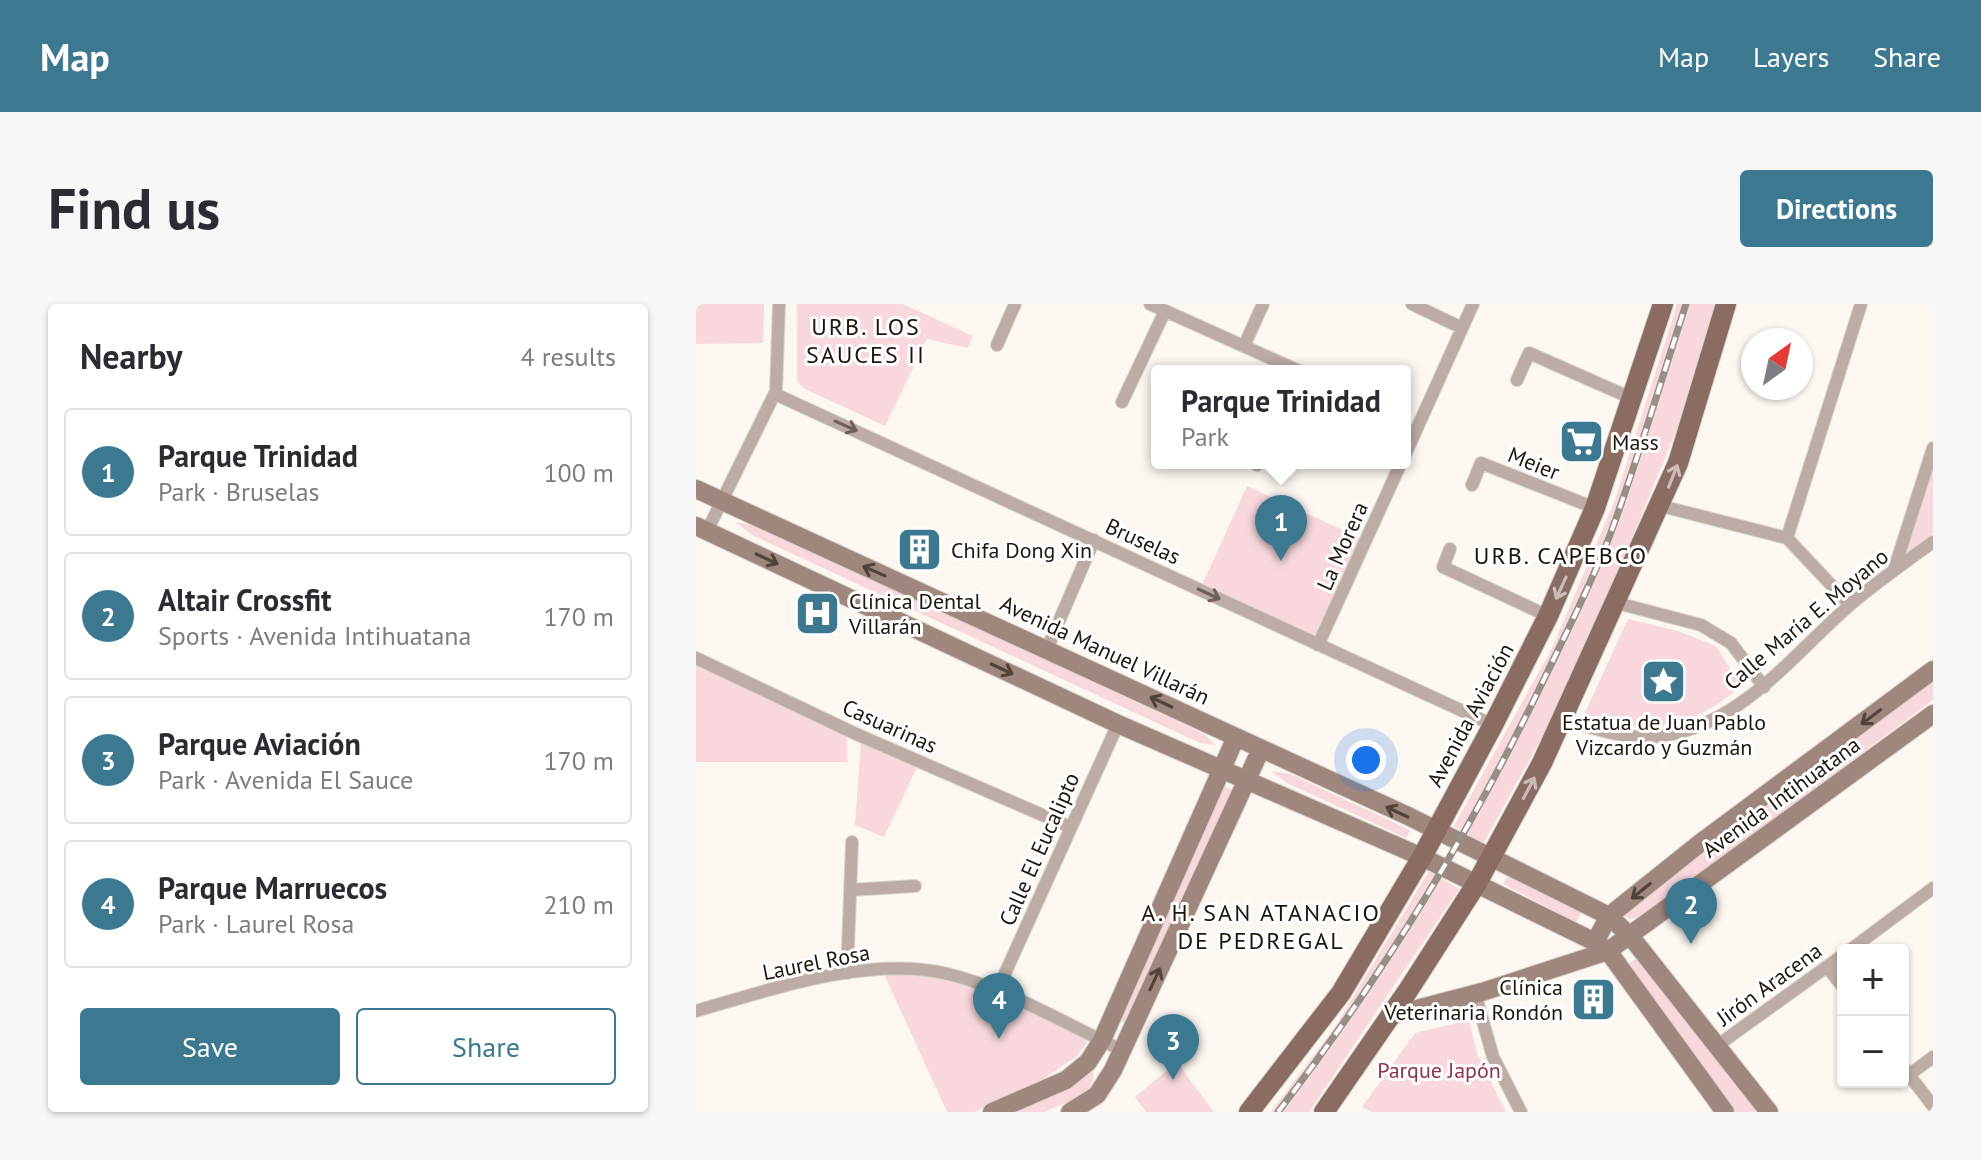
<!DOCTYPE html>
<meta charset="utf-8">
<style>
:root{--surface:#fff;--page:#f7f7f7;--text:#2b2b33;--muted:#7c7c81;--line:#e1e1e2;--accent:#3c7890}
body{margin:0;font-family:"PT Sans",sans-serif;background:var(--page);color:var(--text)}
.controls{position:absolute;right:24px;bottom:24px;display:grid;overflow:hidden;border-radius:8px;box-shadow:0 2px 6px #0004}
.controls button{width:72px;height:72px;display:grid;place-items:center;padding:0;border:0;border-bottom:2px solid var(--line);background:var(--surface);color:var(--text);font:40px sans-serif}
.compass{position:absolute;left:1045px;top:24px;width:72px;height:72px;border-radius:50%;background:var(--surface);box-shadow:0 2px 6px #0004;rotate:33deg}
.you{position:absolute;left:670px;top:456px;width:28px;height:28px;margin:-20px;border:6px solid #fff;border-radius:50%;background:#1a73e8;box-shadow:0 0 0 12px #1a73e833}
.badge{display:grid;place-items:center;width:52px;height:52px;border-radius:50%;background:var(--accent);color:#fff;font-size:26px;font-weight:700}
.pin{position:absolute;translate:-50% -66px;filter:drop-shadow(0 2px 4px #0008)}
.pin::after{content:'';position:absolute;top:42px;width:28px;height:24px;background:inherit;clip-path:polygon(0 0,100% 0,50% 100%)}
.popup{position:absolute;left:455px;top:61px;width:260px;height:104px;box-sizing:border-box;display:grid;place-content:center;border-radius:8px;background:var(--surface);filter:drop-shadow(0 2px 6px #0005);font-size:26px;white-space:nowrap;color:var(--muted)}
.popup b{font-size:30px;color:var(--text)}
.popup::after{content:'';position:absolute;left:50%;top:100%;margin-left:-16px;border:16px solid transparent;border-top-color:var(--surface)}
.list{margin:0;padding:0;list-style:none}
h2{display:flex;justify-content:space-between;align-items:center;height:104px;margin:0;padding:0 32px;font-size:34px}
h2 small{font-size:26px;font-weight:400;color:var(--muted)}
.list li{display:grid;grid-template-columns:52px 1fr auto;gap:24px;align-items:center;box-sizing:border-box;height:128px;margin:0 16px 16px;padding:0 16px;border:2px solid var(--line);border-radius:8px}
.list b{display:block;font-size:30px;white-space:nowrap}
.list p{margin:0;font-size:26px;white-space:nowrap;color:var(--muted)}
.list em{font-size:26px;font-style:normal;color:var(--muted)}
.actions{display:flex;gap:16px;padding:24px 32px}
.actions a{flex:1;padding:18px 0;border:2px solid var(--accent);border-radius:8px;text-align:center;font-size:28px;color:var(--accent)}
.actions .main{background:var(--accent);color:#fff}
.map{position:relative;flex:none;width:1237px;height:808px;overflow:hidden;border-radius:8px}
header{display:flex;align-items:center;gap:48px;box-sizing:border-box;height:112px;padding:0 40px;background:var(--accent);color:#fff}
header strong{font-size:38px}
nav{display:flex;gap:44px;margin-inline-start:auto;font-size:28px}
.intro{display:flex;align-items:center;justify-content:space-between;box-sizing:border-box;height:192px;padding:0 48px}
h1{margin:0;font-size:56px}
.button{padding:20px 36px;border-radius:8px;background:var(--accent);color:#fff;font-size:28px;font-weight:700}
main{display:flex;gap:48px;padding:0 48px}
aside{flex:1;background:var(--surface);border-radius:8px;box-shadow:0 2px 6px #0004}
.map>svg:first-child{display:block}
.green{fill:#f8d8dc}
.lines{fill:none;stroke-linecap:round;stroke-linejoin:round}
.street-casing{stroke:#d8d3cc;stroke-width:14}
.secondary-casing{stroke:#d8d3cc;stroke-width:20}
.primary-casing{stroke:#d8d3cc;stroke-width:22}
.street{stroke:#bdaca6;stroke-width:12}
.secondary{stroke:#a0877e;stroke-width:18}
.primary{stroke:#8a6c62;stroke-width:20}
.rail-casing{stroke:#968f87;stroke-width:7}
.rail{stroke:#fff;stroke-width:4;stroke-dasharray:12;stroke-linecap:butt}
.oneway{stroke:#6e6058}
.oneway2{stroke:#cabdb8}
.oneway3{stroke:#524339}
.labels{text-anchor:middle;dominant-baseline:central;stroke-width:6;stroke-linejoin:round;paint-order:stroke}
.poi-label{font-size:22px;fill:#1e150b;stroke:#fff;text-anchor:start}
.street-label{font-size:22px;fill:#1e150b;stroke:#fff}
.park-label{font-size:22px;fill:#8b3549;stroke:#fff}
.neighbourhood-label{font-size:24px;letter-spacing:2px;fill:#1e150b;stroke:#fff}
</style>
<header>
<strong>Map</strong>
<nav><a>Map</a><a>Layers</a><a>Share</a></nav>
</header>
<div class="intro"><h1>Find us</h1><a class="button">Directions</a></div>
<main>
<aside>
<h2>Nearby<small>4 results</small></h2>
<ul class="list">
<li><span class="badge">1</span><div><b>Parque Trinidad</b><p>Park · Bruselas</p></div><em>100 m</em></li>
<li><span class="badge">2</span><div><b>Altair Crossfit</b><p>Sports · Avenida Intihuatana</p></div><em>170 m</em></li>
<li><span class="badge">3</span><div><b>Parque Aviación</b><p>Park · Avenida El Sauce</p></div><em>170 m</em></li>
<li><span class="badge">4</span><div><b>Parque Marruecos</b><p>Park · Laurel Rosa</p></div><em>210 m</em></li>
</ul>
<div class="actions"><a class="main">Save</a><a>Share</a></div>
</aside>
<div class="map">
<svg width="1237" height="808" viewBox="0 0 1237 808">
<rect width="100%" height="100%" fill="#fcf7f1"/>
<path class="green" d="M0,0H68L67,39L0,40Z
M101,0H207L277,32L272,44L231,35L189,122L107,84L101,77Z
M981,0H1020L989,105L908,302L862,404L787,540L758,522L856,344L919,196Z
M1237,159V230L1209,250Z
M551,182L664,234L619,332L506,281Z
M39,218L62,222L508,430L520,441L504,439L58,232Z
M932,315L982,327L1020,342L1045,382C994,426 951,431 887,413Z
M0,361L151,431V458H0Z
M1237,373V396L944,614L933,615L929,611L928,606Z
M165,438L222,461L188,533L159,521Z
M575,467L594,470L714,526L710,534L591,479Z
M526,481L538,486L429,719L422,716Z
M733,567L763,585L613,808H575L639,723Z
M813,569L886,607L880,618L807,580Z
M943,653L1062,808H1040L930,661Z
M188,670C260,668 322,701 386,731L391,739L380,753L347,775L279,808H251Z
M773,716L781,750L810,808H675L666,803L719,729Z
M481,758L518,808H450L439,793Z
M397,765L398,772L391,790L348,808H318Z"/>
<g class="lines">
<defs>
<path id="street" d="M454,0L603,67
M716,0L766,24
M301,41L319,0
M548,42L567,0
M821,76L833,49L935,94
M79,90L797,421
M426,98L469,7
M709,151L777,0
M561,161L562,159
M776,181L785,159L899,204
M965,202L1091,234L1154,301
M11,227L80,87L83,0
M1091,234L1165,0
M754,245L747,263L852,312
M1198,266L1237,144
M921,299L1005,321L1035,339L1068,383
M622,341L705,159
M351,345L398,236
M0,354L160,430L374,523
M867,415C895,423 926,435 956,433C1041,427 1095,352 1155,300C1181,278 1209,258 1237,238
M154,586L219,582
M1154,646L1237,584
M1131,663L1147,683
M151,669L156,538
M301,687L422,420
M779,689L797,753L825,808
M0,707C77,685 172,651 252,670C313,685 369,720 426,746
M1022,741L1147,651
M1207,763L1237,802
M1213,771L1237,753"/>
<path id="secondary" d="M0,185L712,512L913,612L935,633L1073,808
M0,222L422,420L726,553L899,638L912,647L1029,808
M899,638L913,612L1003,540L1237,366
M694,712L786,688L912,647L1237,410
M296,808L370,776L392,758L406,736L540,433
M374,808L401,791L417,766L565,445"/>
<path id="primary" d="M553,808L645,689L726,553L797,421L852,312L899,204L967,0
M628,808L713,685L781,579L846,459L982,159L1030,0"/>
</defs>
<use href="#street" class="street-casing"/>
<use href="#secondary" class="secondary-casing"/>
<use href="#primary" class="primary-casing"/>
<use href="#street" class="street"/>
<use href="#secondary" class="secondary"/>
<use href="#primary" class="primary"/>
<defs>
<path id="rail" d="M582,808C687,672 777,524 851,369C873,323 896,278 914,231C942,155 965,77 990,0"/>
</defs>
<use href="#rail" class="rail-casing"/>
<use href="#rail" class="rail"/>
</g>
<defs><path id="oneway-shaft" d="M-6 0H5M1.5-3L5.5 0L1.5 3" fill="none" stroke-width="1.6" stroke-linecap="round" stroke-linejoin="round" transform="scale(2)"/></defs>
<g class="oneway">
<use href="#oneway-shaft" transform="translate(150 122) rotate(24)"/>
<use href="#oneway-shaft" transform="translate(513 290) rotate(25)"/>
</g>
<g class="oneway2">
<use href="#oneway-shaft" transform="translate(977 172) rotate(-68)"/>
<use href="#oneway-shaft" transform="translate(865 284) rotate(115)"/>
<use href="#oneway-shaft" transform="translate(833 484) rotate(-62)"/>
</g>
<g class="oneway3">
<use href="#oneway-shaft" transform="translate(71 255) rotate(25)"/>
<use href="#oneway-shaft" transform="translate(178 267) rotate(-156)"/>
<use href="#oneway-shaft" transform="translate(306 365) rotate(25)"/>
<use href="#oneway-shaft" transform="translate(465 398) rotate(-155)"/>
<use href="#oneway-shaft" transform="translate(1175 413) rotate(143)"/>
<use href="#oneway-shaft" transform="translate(701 508) rotate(-155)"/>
<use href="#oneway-shaft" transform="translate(945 587) rotate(141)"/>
<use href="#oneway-shaft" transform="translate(459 675) rotate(-65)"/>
</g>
<defs>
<symbol id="supermarket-square" viewBox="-11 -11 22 22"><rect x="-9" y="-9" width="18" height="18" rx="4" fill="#3c7890" stroke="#fff"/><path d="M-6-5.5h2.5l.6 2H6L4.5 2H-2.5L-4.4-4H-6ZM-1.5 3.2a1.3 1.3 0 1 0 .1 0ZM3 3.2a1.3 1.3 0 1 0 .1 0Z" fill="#fff"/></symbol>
<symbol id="building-square" viewBox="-11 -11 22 22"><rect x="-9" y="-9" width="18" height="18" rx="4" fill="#3c7890" stroke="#fff"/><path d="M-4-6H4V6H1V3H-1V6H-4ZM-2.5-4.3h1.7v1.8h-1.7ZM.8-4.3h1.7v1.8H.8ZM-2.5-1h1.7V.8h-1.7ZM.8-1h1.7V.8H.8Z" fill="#fff"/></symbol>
<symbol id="hospital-square" viewBox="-11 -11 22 22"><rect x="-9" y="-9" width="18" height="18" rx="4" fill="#3c7890" stroke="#fff"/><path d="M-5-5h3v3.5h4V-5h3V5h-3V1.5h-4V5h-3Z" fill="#fff"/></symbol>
<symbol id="sight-square" viewBox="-11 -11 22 22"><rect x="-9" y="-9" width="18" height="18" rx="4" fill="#3c7890" stroke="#fff"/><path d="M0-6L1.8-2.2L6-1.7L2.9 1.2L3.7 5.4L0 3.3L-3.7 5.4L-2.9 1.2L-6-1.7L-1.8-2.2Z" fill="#fff"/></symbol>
</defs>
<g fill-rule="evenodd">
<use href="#supermarket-square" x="860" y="112" width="51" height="51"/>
<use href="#building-square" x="198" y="220" width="51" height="51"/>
<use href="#hospital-square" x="96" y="284" width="51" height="51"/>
<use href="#sight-square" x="942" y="352" width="51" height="51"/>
<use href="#building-square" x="872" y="670" width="51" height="51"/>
</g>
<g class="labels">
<g class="poi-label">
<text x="916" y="138">Mass</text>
<text x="255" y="246">Chifa Dong Xin</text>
<text x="153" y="297">Clínica Dental<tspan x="153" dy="25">Villarán</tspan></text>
<text x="968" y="418" text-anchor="middle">Estatua de Juan Pablo<tspan x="968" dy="25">Vizcardo y Guzmán</tspan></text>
<text x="867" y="683" text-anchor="end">Clínica<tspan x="867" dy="25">Veterinaria Rondón</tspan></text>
</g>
<g class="street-label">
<text transform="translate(838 159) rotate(22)">Meier</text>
<text transform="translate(447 237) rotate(25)">Bruselas</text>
<text transform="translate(646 242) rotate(-66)">La Morera</text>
<text transform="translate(1110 315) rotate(-40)">Calle María E. Moyano</text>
<text transform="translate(409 346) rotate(25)">Avenida Manuel Villarán</text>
<text transform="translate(774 411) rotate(-62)">Avenida Aviación</text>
<text transform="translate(194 422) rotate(24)">Casuarinas</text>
<text transform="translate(1085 493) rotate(-36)">Avenida Intihuatana</text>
<text transform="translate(343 545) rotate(-66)">Calle El Eucalipto</text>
<text transform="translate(120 658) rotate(-11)">Laurel Rosa</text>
<text transform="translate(1073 680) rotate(-36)">Jirón Aracena</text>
</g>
<g class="park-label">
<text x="743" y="766">Parque Japón</text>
</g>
<g class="neighbourhood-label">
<text x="170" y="22">URB. LOS<tspan x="170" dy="28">SAUCES II</tspan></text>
<text x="865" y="251">URB. CAPEBCO</text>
<text x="565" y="608">A. H. SAN ATANACIO<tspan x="565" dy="28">DE PEDREGAL</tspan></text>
</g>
</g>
</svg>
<div class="controls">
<button>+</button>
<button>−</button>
</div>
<svg class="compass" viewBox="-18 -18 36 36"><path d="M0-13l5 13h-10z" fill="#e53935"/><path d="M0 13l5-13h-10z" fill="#7c7c81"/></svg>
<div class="you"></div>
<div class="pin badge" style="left:585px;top:257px">1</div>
<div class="popup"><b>Parque Trinidad</b>Park</div>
<div class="pin badge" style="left:995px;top:640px">2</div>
<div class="pin badge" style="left:477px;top:776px">3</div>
<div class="pin badge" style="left:303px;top:735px">4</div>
</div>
</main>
